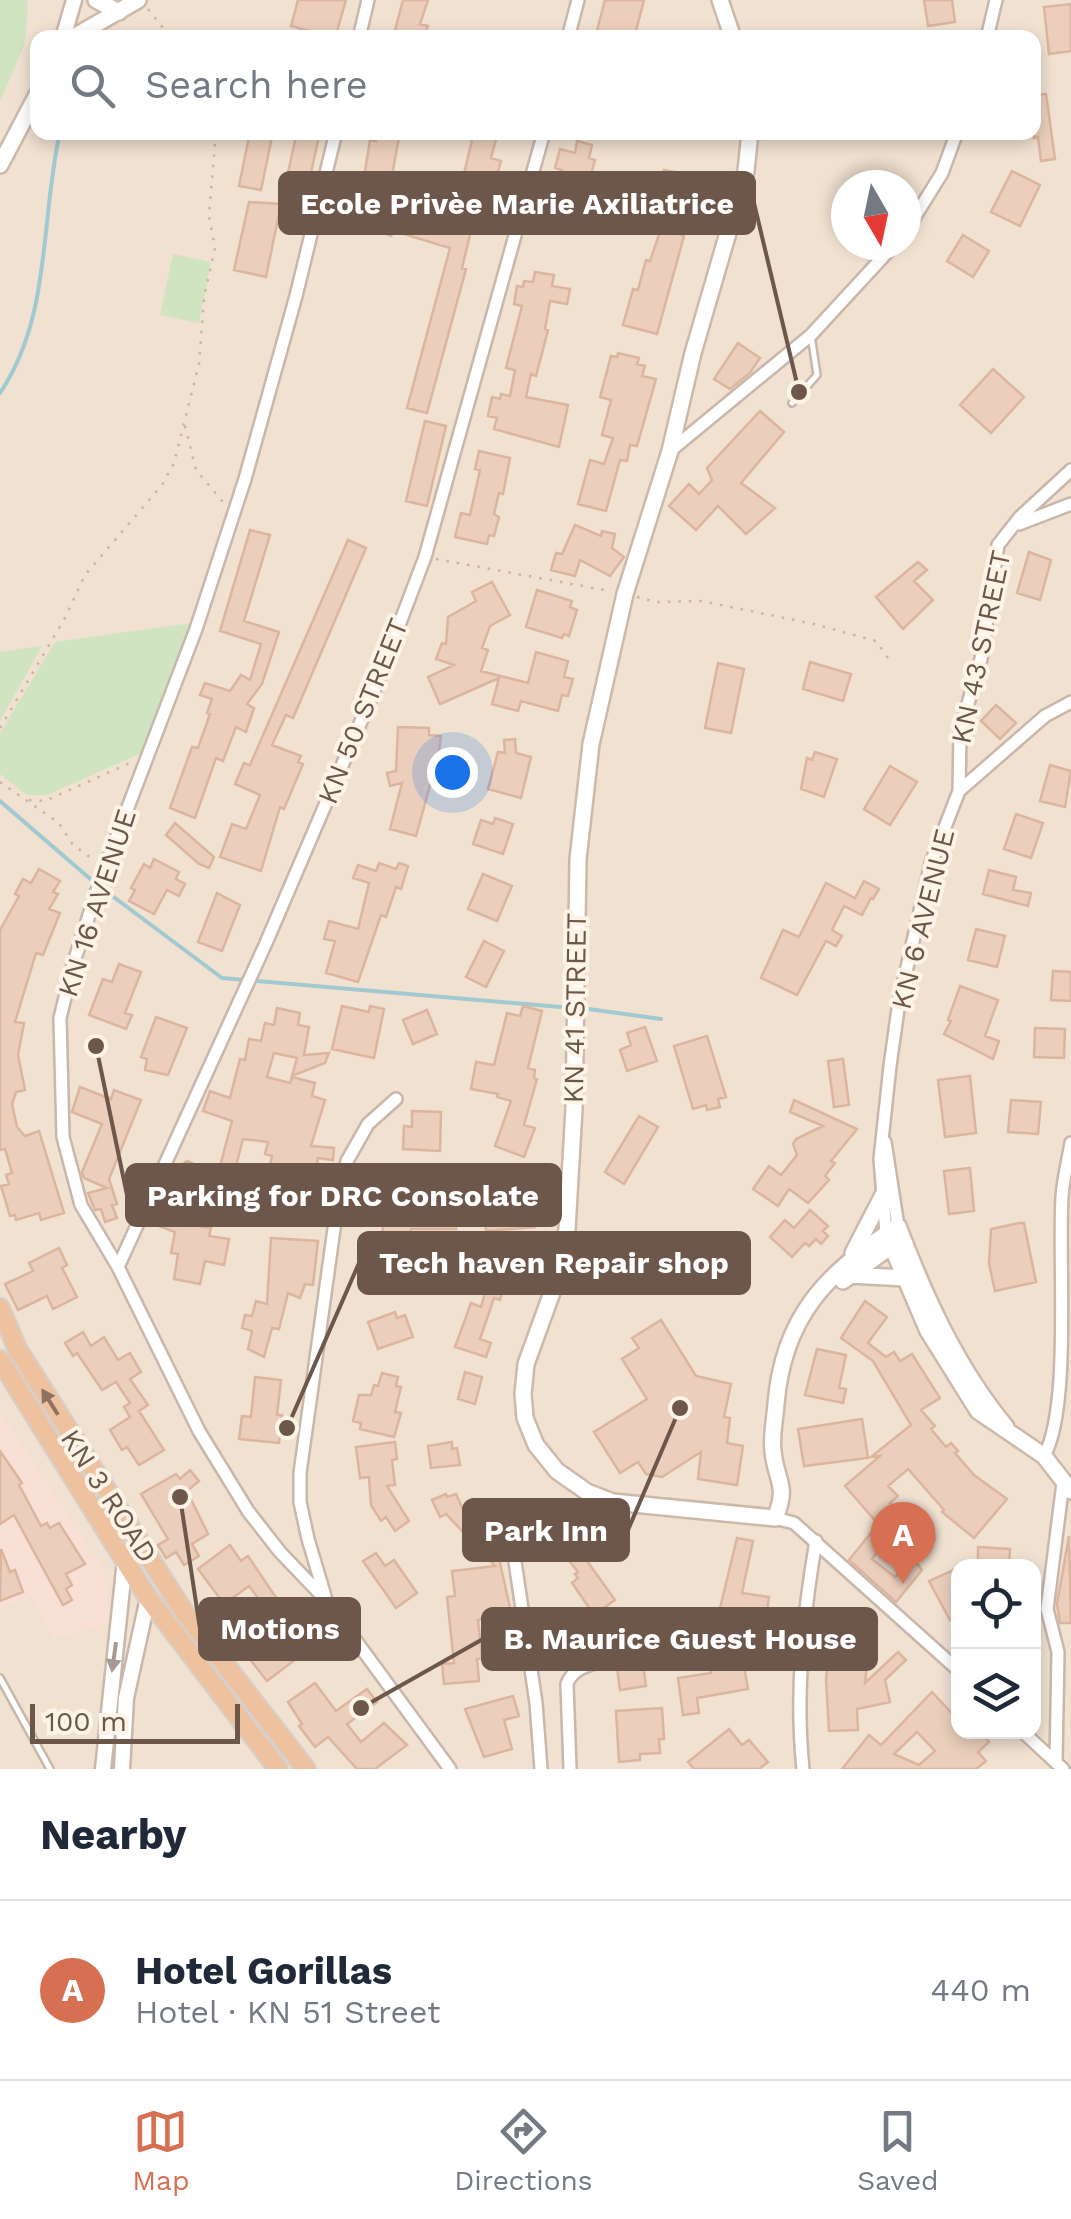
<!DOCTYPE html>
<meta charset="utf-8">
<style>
:root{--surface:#fff;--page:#f2f2f3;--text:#1f2937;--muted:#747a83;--line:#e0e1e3;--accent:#d76f53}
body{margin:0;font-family:"Work Sans",sans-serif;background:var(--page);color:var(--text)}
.controls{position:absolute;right:30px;bottom:30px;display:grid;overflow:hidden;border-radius:20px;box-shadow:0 5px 15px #0003}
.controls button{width:90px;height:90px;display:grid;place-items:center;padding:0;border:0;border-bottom:2px solid var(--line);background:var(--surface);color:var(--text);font:50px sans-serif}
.compass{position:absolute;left:831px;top:170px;width:90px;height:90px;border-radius:50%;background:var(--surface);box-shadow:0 5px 15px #0003;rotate:171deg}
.scale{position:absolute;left:30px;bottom:25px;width:210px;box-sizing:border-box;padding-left:10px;border:5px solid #6d574b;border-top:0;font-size:28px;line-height:35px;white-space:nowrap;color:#6d574b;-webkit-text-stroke:8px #fdf4e7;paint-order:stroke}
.you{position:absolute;left:452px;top:772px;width:35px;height:35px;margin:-25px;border:8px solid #fff;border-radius:50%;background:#1a73e8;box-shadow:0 0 0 15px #1a73e833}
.badge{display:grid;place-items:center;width:65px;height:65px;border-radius:50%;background:var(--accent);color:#fff;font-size:32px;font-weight:700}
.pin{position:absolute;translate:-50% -82px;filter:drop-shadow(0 2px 5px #0008)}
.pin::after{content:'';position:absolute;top:52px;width:35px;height:30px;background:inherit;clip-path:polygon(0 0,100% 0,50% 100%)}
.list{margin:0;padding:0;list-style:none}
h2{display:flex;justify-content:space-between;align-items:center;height:130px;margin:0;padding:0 40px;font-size:42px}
h2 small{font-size:32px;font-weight:400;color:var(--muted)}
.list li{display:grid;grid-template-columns:65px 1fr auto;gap:30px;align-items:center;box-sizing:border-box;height:180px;padding:0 40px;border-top:2px solid var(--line)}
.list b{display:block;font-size:38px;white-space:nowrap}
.list p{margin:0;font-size:32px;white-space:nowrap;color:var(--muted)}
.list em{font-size:32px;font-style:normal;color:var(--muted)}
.icon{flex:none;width:55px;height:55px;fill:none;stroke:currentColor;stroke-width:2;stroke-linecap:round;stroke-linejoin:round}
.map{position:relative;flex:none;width:1071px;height:1769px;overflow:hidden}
.search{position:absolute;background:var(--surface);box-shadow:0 5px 15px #0003;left:30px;right:30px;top:30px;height:110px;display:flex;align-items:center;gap:25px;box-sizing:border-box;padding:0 35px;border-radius:20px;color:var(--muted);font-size:38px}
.sheet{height:310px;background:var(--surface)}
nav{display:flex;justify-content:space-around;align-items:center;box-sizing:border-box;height:140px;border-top:2px solid var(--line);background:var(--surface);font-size:28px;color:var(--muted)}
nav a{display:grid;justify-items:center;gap:5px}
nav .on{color:var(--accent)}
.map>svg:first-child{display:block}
.residential{fill:#f0e1d1;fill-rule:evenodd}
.commercial{fill:#f8e0d6}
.green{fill:#d0e4c2}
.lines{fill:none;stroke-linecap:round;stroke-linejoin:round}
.stream{stroke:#a0c9d0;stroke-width:4}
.building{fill:#ebcfbc;stroke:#dcb59e;stroke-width:2.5;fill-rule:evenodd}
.service-casing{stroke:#c8b7aa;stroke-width:10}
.minor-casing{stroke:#c8b7aa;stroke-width:16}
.tertiary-casing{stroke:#c8b7aa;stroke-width:19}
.secondary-casing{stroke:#cdb9aa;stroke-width:20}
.trunk-casing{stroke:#d6d0cd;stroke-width:22}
.path{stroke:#cfb2a0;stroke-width:2.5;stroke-dasharray:2.5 8;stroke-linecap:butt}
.service{stroke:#fff;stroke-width:5}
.minor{stroke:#fff;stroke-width:11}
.tertiary{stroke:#fff;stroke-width:14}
.secondary{stroke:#fff;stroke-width:15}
.trunk{stroke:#efc29f;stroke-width:18}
.oneway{fill:#8e7260}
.oneway2{fill:#a79a93}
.labels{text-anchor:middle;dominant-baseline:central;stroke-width:8;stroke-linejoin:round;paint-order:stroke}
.street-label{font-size:28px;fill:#6d574b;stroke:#fdf4e7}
.leader{fill:none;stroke:#6d574b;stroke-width:4}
.callout-dot{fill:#6d574b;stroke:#fdf4e7;stroke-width:4}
.callout{fill:#6d574b;stroke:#6d574b;stroke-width:4}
.callout-label{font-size:30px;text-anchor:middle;font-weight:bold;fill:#fff}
</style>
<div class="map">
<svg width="1071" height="1769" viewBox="0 0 1071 1769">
<rect width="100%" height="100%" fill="#f9f0e1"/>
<path class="residential" d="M0,0H1071V1769H0ZM38,38H1034V132H38ZM846,185H906V245H846ZM958,1566H1034V1732H958Z"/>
<path class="commercial" d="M0,1411L105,1572L109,1623L53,1639L31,1598L0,1607Z"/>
<path class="green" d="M0,0H26L28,4L25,43L0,102Z
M173,254L211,262L199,323L160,315Z
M191,623L146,751L47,795H27L0,774V733L55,642Z
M42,646L0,721V652Z"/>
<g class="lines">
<path class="stream" d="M0,393C52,316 40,220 60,132
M0,801L95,883
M103,889L222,978L572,1008
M581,1008L661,1019"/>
</g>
<path class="building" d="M298,0H346L335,38L291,26Z
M403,0H428L420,24L428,26L423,38H393Z
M605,0H644L634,38H595Z
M924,0H952L955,22L928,26Z
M1071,4V51L1049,54L1044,7Z
M1046,94L1055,159L1041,161L1038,137L1034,138V95Z
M250,132H273L261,190L239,186Z
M297,132H320L305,200L283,195Z
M378,132H400L388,197L362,190L370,140L376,141Z
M474,132H498L491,158L501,161L486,213L476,210L462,268L466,269L427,413L407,408L450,248L394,231L391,236L379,231L385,204L452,223Z
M577,141L592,145L589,158L595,160L585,196L557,189L562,170L555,168L560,149L575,153Z
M664,170L691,175L679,234L684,236L657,334L623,325L633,289L638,290L646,260L650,261L666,214L656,212Z
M1012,171L1040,185L1020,226L991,212Z
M249,202L281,204L266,277L234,270Z
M963,235L989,251L973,277L947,261Z
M535,272L554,275L552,286L570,289L567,304L550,301L545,329L548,330L536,376L531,374L526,397L568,405L559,447L494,429L497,418L488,416L492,397L500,399L501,394L510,396L515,370L506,368L522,306L514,304L517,286L523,287L524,281L533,282Z
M738,343L760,358L750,373L730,389L714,379Z
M618,353L639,358L637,364L645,366L642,376L656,379L637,446L630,445L627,461L620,460L606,511L578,504L590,460L604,464L613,438L602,435L611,400L600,397L611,356L617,357Z
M993,369L1024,397L991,433L960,405Z
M760,411L784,432L741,483L775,508L746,534L718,506L696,530L669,506L689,484L699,494L712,480L707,468Z
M425,421L446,426L427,506L406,501Z
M479,451L510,458L503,494L499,493L494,514L499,517L494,536L489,535L487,544L455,537L461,513L470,515L480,470L475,469Z
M575,525L601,536L602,531L615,534L612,548L624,557L610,576L580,560L575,576L551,570L556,553L562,554Z
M250,530L270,535L244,621L279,632L262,684L247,704L254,708L246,732L236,727L223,761L216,758L195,818L170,808L192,747L198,748L210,714L207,713L212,699L200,695L205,683L230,691L241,675L250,680L261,644L220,631Z
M348,540L366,548L293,718L286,715L272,745L301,756L298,762L303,764L284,809L280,807L261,871L220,857L232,824L246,829L260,795L235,784L244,763L250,765Z
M1029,552L1051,560L1040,600L1017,593Z
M918,562L927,570L914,581L933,600L903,629L876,597Z
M492,582L510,615L490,626L482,648L488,650L481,671L528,683L536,652L568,661L564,677L573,679L568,696L562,695L558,711L521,701L518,711L492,704L499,678L440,704L428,677L454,665L436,659L442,643L446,644L448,617L476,601L472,592Z
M537,590L572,601L570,607L577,610L569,636L564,634L562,638L526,627Z
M810,662L851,674L843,701L803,689Z
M718,663L744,669L731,733L705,728Z
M996,705L1016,723L1000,739L981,721Z
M398,727L429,728V735L441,736L436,775H433L416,836L390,829L402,783L390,786L387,773L396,771Z
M515,739L516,753L531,757L521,798L488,789L498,752L505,753L504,740Z
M815,752L837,759L824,797L801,789L807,758L812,760Z
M1050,765L1071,771L1065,807L1040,801Z
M890,766L917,782L890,825L864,809Z
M1016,814L1043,823L1031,858L1004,849Z
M495,818L513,824L503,854L473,844L481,820L493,824Z
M175,823L214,857L209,868L199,864L166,835Z
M154,859L179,872L176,879L185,884L179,896L167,890L154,914L129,901L135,890L131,888L144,864L150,868Z
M379,863L396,869L399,863L408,866L401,889L396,887L386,917L381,915L358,982L326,973L335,941L324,939L329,921L358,929L369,883L353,878L358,865L376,871Z
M39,869L60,881L53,892L58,894L49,909L60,913L43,955L36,953L15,1022L24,1023L18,1055L25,1090L16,1092L12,1104L17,1127L25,1136L39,1131L64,1213L41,1220L39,1213L16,1220L15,1215L10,1216L1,1186L9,1184L6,1175L12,1173L5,1149L0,1150V930L19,896L15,894L23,879L31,883Z
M989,870L1016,877L1013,890L1031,893L1028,906L983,894Z
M483,874L512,886L497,921L468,909Z
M864,881L879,889L873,899L871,898L862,915L844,906L832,930L842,936L836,946L826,941L797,995L761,978L783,930L799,937L826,883L855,898Z
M217,893L240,905L222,951L198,942Z
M976,929L1005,936L997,967L968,960Z
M484,941L504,951L486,987L466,977Z
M119,964L141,972L125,1013L132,1015L126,1029L89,1015L103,979L112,982Z
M1053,971L1071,972V1001L1051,1000Z
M960,986L998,1000L985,1036L999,1041L993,1059L944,1034L951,1021L948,1020Z
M342,1006L369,1012L370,1006L384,1009L374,1058L332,1049Z
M523,1006L542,1011L528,1068L535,1070L534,1078L537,1079L524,1125L535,1128L524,1157L495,1146L511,1101L497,1097L498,1094L471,1089L476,1062L494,1065L507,1013L520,1016Z
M277,1008L300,1013L298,1025L309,1027L304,1055L329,1053L325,1063L292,1076L297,1058L274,1053L267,1077L290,1083L292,1077L315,1083L312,1096L325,1100L311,1146L334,1148L333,1160L318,1158L310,1202L275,1195L278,1181L267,1179L272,1156L265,1154L268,1142L243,1139L234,1174L219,1170L232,1121L203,1111L210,1091L230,1098L240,1059L245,1060L249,1039L261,1041L265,1023L274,1025Z
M427,1010L437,1034L413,1044L403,1020Z
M156,1017L187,1028L168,1075L145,1070L147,1059L141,1057Z
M645,1027L657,1061L627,1071L620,1050L631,1045L627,1033Z
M1035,1028L1065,1029L1064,1058L1034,1057Z
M707,1036L726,1097L718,1099L720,1107L707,1110L706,1105L693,1109L674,1046Z
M843,1059L849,1105L834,1107L828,1061Z
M970,1076L976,1133L945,1137L938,1080Z
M80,1087L111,1099L114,1090L141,1100L109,1179L117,1204L112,1205L117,1218L105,1222L101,1209L95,1210L88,1193L107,1188L84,1178L82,1172L102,1124L72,1112Z
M794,1100L857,1129L831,1161L835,1163L825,1176L829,1180L808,1203L789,1189L778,1206L753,1189L769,1166L781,1175L797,1155L793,1144L796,1139L823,1126L790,1112Z
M1011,1100L1041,1102L1038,1134L1008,1132Z
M412,1111L441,1112L440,1151L403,1149L404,1126L412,1127Z
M639,1116L658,1127L624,1184L605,1172Z
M187,1161L220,1176L212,1195L184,1170L182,1165Z
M970,1168L974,1211L949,1214L944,1171Z
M536,1170L538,1191H532L535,1227L486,1231V1215L501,1212L499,1190L509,1189L508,1172Z
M397,1174L435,1175V1210H457L456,1229H411L398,1291L369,1285L374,1260L363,1258L366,1244L379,1247L384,1223H380L381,1197H397Z
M177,1190L209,1203L199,1226L211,1228L209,1236L229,1239L224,1265L205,1261L200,1284L174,1279L178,1254L171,1253L175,1232L159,1226Z
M810,1210L828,1226L823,1231L828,1236L821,1244L816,1239L809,1246L805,1243L792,1257L770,1237L785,1220L794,1228Z
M1019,1223H1024L1036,1282L995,1291L989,1264L991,1229Z
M271,1238L318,1241L313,1285L305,1284L300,1298L288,1293L279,1329L272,1328L264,1357L248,1349L252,1331L242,1328L245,1315L252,1316L256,1301L267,1304Z
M482,1238L511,1246L506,1265L510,1266L500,1300L494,1298L480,1339L491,1343L486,1357L455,1347L471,1303L481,1307L487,1286L479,1284L483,1270L473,1267Z
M59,1248L67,1265L62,1268L77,1297L53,1309L47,1296L18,1310L5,1284L33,1271L29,1263Z
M865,1301L887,1317L868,1343L886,1357L894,1352L900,1361L912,1354L940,1398L921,1410L935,1426L931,1429L946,1447L951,1443L958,1451L955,1453L974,1475L1007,1499L974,1538L942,1512L944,1510L908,1469L888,1486L898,1496L890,1503L935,1539L916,1562L922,1570L896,1602L849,1560L878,1524L845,1486L880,1456L871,1457L911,1425L873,1361L841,1338ZM887,1540L910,1559L895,1577L872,1559Z
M395,1312L397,1318L405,1315L413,1337L378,1349L368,1322Z
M661,1320L696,1376L731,1384L724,1417L730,1418L727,1443L743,1446L737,1485L698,1479L701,1452L662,1477L646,1474L638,1462L620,1473L594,1432L647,1399L622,1359L639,1348L632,1338Z
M83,1332L91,1346L104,1337L118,1360L130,1353L141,1372L130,1379L148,1405L139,1411L164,1450L139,1465L127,1447L122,1450L110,1430L130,1417L124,1407L130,1403L116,1382L102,1390L77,1353L73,1356L65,1343Z
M817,1349L846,1355L839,1388L846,1389L843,1403L805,1395Z
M465,1372L482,1377L475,1404L458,1399Z
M382,1373L398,1377L396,1386L401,1387L395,1412L401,1413L394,1437L360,1429L361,1423L353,1421L359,1395H371L374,1385L378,1386Z
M255,1377L281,1380L277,1415H282L279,1443L239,1439L242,1416L251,1417Z
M862,1419L868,1458L804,1466L798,1429Z
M395,1442L397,1459L392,1460L395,1485L387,1486L409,1521L395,1531L386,1517L381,1521L371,1505L369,1477L360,1478L356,1447Z
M452,1442V1449L457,1448L460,1465L431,1468L428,1446Z
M0,1451L22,1483L19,1485L41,1526L47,1523L50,1528L59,1523L85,1564L66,1574L72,1585L66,1589L72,1600L63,1605L14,1515L0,1524Z
M190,1470L199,1481L187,1491L208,1534L192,1544L199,1556L184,1565L176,1552L166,1558L158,1545L168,1539L141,1494L176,1474L180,1479Z
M446,1494L447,1497L456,1494L466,1516L477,1505L497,1527L504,1520L515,1532L497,1550L511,1612L478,1620L482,1658L477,1659L479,1681L444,1684L442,1664L454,1663L447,1597L455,1596L452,1571L495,1566L446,1514L440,1517L432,1500Z
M542,1514L562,1526L615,1600L594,1615L572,1583L578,1578L575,1574L578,1572L549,1535L540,1549L526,1541Z
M1069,1536L1071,1623H1060L1057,1604Z
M737,1538L753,1541L742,1593L769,1597L766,1618L735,1613L748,1689L697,1698L699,1713L683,1715L678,1678L711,1673L705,1635L714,1633Z
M230,1545L241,1561L248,1556L279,1602L294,1616L272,1633L259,1618L268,1611L249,1586L224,1604L198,1569Z
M978,1547L1010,1549L1009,1566H978Z
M1,1549L10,1572L15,1570L23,1592L0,1601Z
M376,1553L385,1566L394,1560L417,1593L396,1608L363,1561Z
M958,1568V1616L950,1620L929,1581Z
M832,1629L859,1632L858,1637L870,1639L865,1683L898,1652L906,1660L885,1680L890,1702L857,1709L858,1730L829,1731L826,1679Z
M277,1634L296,1659L267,1681L248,1657Z
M639,1634L646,1686L620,1690L613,1638Z
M315,1683L336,1711L367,1689L377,1702L347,1724L361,1742L384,1723L407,1745L375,1769H357L328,1737L315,1747L299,1726L302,1724L288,1702Z
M932,1692L958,1720V1732H980L989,1742L978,1752L986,1761L976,1769H842L869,1735L881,1745ZM917,1732L935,1751L919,1765L894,1754Z
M513,1696L519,1716L504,1720L512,1749L484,1757L465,1709Z
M662,1708L664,1739H659L660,1753L640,1754V1760L619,1762L616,1711Z
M729,1729L742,1745L749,1740L768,1762L759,1769H694L688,1762Z"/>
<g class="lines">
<defs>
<path id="service" d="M792,403L817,375L811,335
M0,1678L50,1769"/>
<path id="minor" d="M359,38L368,0
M568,38L578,0
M987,38L996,0
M336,132L296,296L245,479L196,629L101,878L73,965L60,1018L63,1137L81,1205L118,1267L199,1431L248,1511L280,1552L326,1600L450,1769
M906,231L942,173L957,132
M670,451L811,335L894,245
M1019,524L1071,504
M959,791L960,731L981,659L998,545L1020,517L1071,470
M885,1142L898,1226
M886,1233L880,1159L890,1066L899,1002L931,863L959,791L1045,716L1071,702
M118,1267L266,943L374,691L425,557L544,132
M1044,1456C1071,1409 1058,1258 1062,1197C1063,1179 1068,1161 1071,1143
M775,1518L794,1523L958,1670
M514,1555L536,1703L541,1769
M325,1596L308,1539L300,1502V1473L339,1193L347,1161L368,1124L396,1099
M1023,1732L1063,1769
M1056,1762L1058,1652L1047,1609L1063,1483
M570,1769L567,1684C572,1669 588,1665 602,1661
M803,1769C795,1693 803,1616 816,1541"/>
<path id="tertiary" d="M63,38L74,0
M103,1769L125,1560
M122,1769L126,1698L148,1598"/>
<path id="secondary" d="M96,0L119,12
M720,0L733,38
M72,38L138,0
M750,132L746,171L693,353L670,451L625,594L591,744L578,859L574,1109L567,1229L558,1276L526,1364L523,1394L525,1418L536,1445L557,1471L587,1492L613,1502L775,1518C789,1485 776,1482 773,1451C771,1436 775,1419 776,1404C783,1317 826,1273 898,1226C925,1297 957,1368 1006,1427
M0,165L38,93
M886,1233L928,1331L978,1411L1044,1456L1071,1491
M853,1253L883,1195
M849,1275L905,1278
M843,1281L897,1242"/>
<path id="trunk" d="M0,1308L18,1350L182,1609L306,1769
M0,1360L148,1598L278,1769"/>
</defs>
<use href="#service" class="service-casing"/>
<use href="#minor" class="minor-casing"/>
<use href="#tertiary" class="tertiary-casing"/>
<use href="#secondary" class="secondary-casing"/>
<use href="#trunk" class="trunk-casing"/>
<path class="path" d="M148,9L171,38
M185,426L196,470L223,502
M436,559L610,591
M637,597L656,602L701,601L814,624L876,641L890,661
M0,728L65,618L85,575L162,485L174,463L199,364L204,297L215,248L209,216L216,132
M0,782L59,823L73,845L94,860
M29,800L45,801L132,762"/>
<use href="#service" class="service"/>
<use href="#minor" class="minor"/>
<use href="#tertiary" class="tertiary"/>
<use href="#secondary" class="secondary"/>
<use href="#trunk" class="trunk"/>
</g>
<defs><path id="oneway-solid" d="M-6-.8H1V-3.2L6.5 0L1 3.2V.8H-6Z" transform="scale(2.5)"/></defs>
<use class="oneway" href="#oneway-solid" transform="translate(50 1402) rotate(-122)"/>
<use class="oneway2" href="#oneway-solid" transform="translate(114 1657) rotate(98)"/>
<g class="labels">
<g class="street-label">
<text transform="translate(981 647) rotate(-78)">KN 43 STREET</text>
<text transform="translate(363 711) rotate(-68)">KN 50 STREET</text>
<text transform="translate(97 903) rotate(-72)">KN 16 AVENUE</text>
<text transform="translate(923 919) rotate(-76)">KN 6 AVENUE</text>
<text transform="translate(575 1008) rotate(-89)">KN 41 STREET</text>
<text transform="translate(109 1496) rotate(57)">KN 3 ROAD</text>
</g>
</g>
<path class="leader" d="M799 392L754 203M96 1046L127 1195M287 1428L359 1263M680 1408L628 1530M180 1497L200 1629M361 1708L483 1639"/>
<g class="callout-dot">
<circle cx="799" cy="392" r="10"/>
<circle cx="96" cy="1046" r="10"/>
<circle cx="287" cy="1428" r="10"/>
<circle cx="680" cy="1408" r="10"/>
<circle cx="180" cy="1497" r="10"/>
<circle cx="361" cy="1708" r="10"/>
</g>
<g class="callout">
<rect x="280" y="173" width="474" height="60" rx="10"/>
<rect x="127" y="1165" width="433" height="60" rx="10"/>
<rect x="359" y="1233" width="390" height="60" rx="10"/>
<rect x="464" y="1500" width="164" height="60" rx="10"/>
<rect x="200" y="1599" width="159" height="60" rx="10"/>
<rect x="483" y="1609" width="393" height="60" rx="10"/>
</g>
<g class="callout-label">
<text x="517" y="214">Ecole Privèe Marie Axiliatrice</text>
<text x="343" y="1206">Parking for DRC Consolate</text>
<text x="554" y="1273">Tech haven Repair shop</text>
<text x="546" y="1541">Park Inn</text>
<text x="280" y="1639">Motions</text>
<text x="680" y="1649">B. Maurice Guest House</text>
</g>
</svg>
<div class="controls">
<button><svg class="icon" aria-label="locate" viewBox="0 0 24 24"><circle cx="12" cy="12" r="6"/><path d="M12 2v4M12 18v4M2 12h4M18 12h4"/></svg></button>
<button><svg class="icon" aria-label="layers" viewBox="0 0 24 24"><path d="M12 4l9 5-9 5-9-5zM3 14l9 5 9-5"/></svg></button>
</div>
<svg class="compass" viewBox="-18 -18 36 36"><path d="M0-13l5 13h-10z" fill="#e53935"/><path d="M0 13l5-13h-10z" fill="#747a83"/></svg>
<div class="scale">100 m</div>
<div class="you"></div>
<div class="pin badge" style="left:903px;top:1584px">A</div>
<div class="search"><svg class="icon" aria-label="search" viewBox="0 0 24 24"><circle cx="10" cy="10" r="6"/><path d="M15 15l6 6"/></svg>Search here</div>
</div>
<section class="sheet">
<h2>Nearby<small></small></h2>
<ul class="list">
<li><span class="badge">A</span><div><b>Hotel Gorillas</b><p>Hotel · KN 51 Street</p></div><em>440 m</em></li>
</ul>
</section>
<nav>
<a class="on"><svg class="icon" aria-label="map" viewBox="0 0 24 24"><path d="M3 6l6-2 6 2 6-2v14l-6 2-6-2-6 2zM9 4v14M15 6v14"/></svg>Map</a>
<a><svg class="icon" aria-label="directions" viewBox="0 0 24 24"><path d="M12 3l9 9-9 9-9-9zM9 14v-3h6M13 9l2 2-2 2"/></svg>Directions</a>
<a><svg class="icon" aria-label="saved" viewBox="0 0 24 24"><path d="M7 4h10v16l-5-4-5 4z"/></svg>Saved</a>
</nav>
